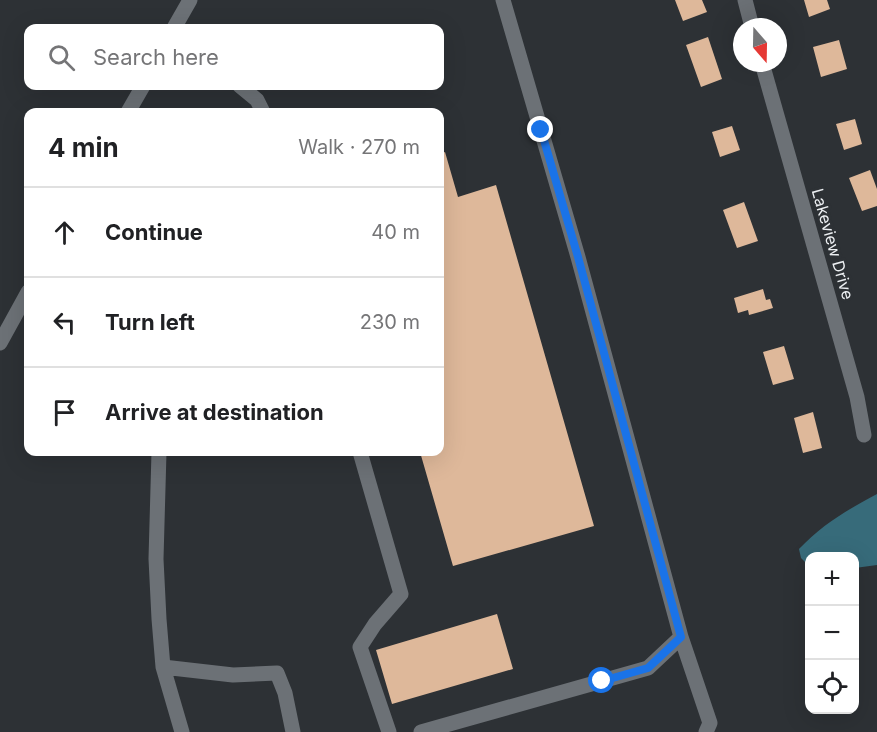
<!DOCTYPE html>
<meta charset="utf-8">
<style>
:root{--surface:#fff;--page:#f6f6f6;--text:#202124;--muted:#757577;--line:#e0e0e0}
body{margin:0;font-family:Inter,sans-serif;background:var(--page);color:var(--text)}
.controls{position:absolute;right:18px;bottom:18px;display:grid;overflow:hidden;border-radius:12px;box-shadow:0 6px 24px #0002}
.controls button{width:54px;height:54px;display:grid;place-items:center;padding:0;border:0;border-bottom:2px solid var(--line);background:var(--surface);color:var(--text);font:30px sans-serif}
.compass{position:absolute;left:733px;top:18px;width:54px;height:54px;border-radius:50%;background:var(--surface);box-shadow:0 6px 24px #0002;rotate:160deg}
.stop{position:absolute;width:18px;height:18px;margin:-14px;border:4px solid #1a73e8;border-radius:50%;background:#fff}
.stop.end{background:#1a73e8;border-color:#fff;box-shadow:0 2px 6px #0008}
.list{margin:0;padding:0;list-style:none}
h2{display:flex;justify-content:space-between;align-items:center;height:78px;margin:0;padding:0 24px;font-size:26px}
h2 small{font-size:20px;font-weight:400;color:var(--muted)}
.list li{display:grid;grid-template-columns:39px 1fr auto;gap:18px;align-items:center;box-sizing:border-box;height:90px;padding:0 24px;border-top:2px solid var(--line)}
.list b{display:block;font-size:22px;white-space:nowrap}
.list em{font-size:20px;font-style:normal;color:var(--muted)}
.icon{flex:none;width:33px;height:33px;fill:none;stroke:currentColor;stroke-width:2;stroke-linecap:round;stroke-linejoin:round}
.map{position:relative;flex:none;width:877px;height:732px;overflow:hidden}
.search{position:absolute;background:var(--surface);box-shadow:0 6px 24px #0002;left:24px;top:24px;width:420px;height:66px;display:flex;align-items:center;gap:15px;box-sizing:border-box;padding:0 21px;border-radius:12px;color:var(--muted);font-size:22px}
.panel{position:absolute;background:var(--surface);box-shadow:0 6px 24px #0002;left:24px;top:108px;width:420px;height:348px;border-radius:12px}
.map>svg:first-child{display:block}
.water{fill:#376b7a}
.building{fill:#deb89a}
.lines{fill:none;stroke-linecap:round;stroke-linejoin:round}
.minor{stroke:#6c7176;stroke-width:15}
.route{stroke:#1a73e8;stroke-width:8}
.labels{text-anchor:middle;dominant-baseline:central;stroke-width:6;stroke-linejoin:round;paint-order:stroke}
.street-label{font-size:16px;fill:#eceff2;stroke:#2d3135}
</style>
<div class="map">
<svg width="877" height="732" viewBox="0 0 877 732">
<rect width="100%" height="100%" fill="#2d3135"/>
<path class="water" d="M877,494V565L855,568L854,556H810L809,566L801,558L799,549C823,524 847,510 877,494Z"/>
<path class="building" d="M675,0H702L707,12L683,21Z
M804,0H827L830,9L809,17Z
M708,37L722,79L701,87L686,45Z
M839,40L847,69L821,77L813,47Z
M855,119L862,144L844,150L836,124Z
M732,126L740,150L720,157L712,132Z
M445,152L458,197L496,185L594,526L453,566L420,452H440V154Z
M870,170L877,189V206L862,211L849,178Z
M744,202L758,241L737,248L723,210Z
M763,289L766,300L770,299L773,308L749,315L748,310L738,313L734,298Z
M784,346L794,379L773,385L763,352Z
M813,412L822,448L803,453L794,418Z
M497,614L513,669L392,704L376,650Z"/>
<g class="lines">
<path class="minor" d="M745,0L752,27
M174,28L190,0
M762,63L857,397L864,435
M240,86L257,100L263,112
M128,112L143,86
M0,343L28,292
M159,452L156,559L159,619L163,667L182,732
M360,452L401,594L375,624L360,647L389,732
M681,637L710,723L706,732
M163,667L233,675L277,673L285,693L293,732
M421,732L648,668L681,637L578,257L503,0"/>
</g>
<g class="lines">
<path class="route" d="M541,130L578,257L681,637L648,668L602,681"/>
</g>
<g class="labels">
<g class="street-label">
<text transform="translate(833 244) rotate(74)">Lakeview Drive</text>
</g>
</g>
</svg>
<div class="controls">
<button>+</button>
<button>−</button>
<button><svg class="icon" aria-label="locate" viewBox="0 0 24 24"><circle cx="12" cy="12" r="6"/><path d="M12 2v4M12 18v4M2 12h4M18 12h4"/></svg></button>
</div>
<svg class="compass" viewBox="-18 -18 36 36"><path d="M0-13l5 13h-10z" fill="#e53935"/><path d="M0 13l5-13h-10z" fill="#757577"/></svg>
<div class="stop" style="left:602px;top:681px"></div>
<div class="stop end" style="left:541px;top:130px"></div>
<div class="search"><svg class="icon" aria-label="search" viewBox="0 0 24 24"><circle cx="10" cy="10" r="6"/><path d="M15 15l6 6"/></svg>Search here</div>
<section class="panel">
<h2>4 min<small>Walk · 270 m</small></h2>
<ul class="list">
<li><svg class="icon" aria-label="ahead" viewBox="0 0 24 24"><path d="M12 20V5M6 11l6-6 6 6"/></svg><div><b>Continue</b></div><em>40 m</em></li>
<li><svg class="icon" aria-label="left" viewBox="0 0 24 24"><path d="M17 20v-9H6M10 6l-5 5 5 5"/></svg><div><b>Turn left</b></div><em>230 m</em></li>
<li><svg class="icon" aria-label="arrive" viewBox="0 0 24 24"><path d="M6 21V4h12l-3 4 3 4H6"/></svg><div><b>Arrive at destination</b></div></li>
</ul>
</section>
</div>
